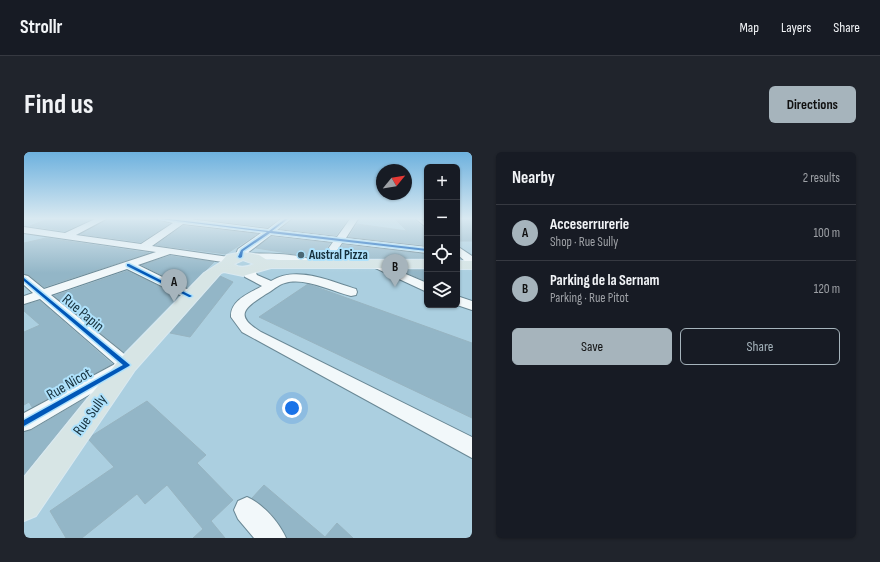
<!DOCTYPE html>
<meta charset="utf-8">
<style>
:root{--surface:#171b24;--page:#20242c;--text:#f1f3f6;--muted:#9ea1a6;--line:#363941;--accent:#a6b4bc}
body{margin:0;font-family:"Sofia Sans Condensed",sans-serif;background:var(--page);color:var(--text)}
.controls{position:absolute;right:12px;top:12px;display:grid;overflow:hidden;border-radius:6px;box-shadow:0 1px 3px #0004}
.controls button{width:36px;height:36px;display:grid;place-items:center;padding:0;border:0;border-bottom:1px solid var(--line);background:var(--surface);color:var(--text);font:20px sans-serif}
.compass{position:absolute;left:352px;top:12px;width:36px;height:36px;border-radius:50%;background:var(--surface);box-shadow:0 1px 3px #0004;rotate:60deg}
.you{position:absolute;left:268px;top:256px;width:14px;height:14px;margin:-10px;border:3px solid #fff;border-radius:50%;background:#1a73e8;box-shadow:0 0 0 6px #1a73e833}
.badge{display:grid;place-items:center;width:26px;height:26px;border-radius:50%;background:var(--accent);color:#111;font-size:13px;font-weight:700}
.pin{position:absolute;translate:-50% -33px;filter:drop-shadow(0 1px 2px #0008)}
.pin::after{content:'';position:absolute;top:21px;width:14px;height:12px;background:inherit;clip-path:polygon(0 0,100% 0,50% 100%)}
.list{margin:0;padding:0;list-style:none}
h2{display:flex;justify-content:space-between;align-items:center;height:52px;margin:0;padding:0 16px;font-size:17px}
h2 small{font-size:13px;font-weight:400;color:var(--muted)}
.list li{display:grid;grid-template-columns:26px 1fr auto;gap:12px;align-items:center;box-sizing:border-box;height:56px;padding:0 16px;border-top:1px solid var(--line)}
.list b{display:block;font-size:15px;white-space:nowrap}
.list p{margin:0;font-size:13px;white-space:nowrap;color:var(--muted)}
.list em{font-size:13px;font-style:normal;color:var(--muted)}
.actions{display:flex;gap:8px;padding:12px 16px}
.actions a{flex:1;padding:9px 0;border:1px solid var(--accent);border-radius:6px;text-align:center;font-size:14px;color:var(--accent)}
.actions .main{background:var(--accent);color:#111}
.icon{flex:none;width:22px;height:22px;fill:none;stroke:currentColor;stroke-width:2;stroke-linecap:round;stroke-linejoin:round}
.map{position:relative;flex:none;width:448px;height:386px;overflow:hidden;border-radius:6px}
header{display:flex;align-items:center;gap:24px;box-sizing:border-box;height:56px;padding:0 20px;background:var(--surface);border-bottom:1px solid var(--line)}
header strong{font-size:19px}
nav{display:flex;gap:22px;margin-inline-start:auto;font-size:14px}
.intro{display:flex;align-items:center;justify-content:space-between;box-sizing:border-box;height:96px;padding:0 24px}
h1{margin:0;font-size:28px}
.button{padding:10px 18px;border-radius:6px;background:var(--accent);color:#111;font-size:14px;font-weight:700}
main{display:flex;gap:24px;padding:0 24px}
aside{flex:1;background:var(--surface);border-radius:6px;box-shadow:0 1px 3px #0004}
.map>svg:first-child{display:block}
.building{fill:#93b6c7;stroke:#97b4c1}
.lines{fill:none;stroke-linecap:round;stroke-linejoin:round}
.minor-casing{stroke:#6a8895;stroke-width:2}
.major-casing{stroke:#d9e9f1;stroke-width:2}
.minor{fill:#f2f8fa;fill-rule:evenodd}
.major{fill:#d7e5e5;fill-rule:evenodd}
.cycleway-casing{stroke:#afe2fc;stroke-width:3}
.cycleway{fill:#0057b8;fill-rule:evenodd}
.poi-dot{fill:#4a6875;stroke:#afe2fc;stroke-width:1.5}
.labels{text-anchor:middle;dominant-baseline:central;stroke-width:4;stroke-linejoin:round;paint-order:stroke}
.far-poi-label{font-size:13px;font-weight:bold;fill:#15303c;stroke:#afe2fc;text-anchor:start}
.street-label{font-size:15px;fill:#15303c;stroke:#afe2fc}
</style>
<header>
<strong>Strollr</strong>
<nav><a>Map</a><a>Layers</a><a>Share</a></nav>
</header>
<div class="intro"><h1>Find us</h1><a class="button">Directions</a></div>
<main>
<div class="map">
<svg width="448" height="386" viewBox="0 0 448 386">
<rect width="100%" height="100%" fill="#abcfe0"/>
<path class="building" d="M24,67H67L41,79L6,74Z
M83,67H132L145,72L117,90L57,82Z
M178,67H254L244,75Z
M268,67H324L312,83L257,77Z
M371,67H389L403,79V93L325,85L333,72L383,79Z
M433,68H448V89H433Z
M159,74L233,82L202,102L132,93Z
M247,85L306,91L295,106L232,96Z
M22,86L125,101L20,135L5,123L0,122V91Z
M319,93L403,102V106H309Z
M146,104L190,110L164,136L118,113Z
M375,118H403V129Z
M103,119L155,144L100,200L30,144Z
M196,124L209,130L166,185L146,181Z
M284,132L448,191V266L235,165Z
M16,149L88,212L8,255L5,250L0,253V180L16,173L0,159V153Z
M62,246L0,323V280L8,278Z
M123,249L182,303L173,311L209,348L187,369L201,386H169L179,377L143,333L121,352L113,342L58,386H42L26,359L90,315L65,288L69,283Z
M240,333L301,385L313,371L329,386H263L247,361L228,346Z"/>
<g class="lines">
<defs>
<path id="minor" d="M71,67H82L52,83L117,92L149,71L133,67H165L244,77L257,67H267L253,78L313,85L326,67H334L322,86L403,95V101L318,91L303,113L299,114L294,111L309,90L247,83L222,102C234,101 283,101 289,110L284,113L248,107L216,108L211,105L214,97L237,81L159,72L128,94L205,105L210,108L209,110L205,111L146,102L114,113L171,141L172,144L166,148L103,117L27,143L109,209L112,213L109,217L7,277L0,279V261L91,212L16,147L0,152V144L9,141L0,133V123L4,124L20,137L132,100L0,81V75L41,81Z
M392,67L403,69V76Z
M433,94L448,104V113L444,112L433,102Z
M351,109L403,131V140L347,114L345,112Z
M226,116L230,117L233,123L247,129C272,113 306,129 332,137L333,140L332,143L327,144C307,139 281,125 261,131C255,132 248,139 242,142C221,156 209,163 237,180L448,285V306L218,180L207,165C206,148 226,141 238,134L221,125L220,119Z
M433,144L448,149V158L433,153Z
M223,345C239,352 255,370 262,386H230L214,367L210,358L214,349Z"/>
<path id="major" d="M219,100L235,103L243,108H403V116H247L219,124L200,120L197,121L111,218L12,364L0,369V325L95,208L180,121L197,110L203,103ZM219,108L230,112C223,115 216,117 210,112Z
M433,109H448V117H433Z"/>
</defs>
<use href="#minor" class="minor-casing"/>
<use href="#major" class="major-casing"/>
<use href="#minor" class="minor"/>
<use href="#major" class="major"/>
<defs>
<path id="cycleway" d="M136,67H145L245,79L261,67H264L248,79L403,97V99L246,81L219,99L218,105L216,106L214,105L217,98L243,80Z
M103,112H105L168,144L166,145H165L103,114Z
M0,126L106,213L105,214L0,274V268L99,213L0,129Z"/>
</defs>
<use href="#cycleway" class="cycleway-casing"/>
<use href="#cycleway" class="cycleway"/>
</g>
<linearGradient id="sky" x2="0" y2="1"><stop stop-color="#6db1de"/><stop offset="0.55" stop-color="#d9e9f1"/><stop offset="1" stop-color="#d9e9f1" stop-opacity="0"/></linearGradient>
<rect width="448" height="121" fill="url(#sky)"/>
<circle class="poi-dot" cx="277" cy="103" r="4"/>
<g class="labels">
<g class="far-poi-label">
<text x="285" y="103">Austral Pizza</text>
</g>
<g class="street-label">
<text transform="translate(59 161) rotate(40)">Rue Papin</text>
<text transform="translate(45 232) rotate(-30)">Rue Nicot</text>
<text transform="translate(66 263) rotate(-54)">Rue Sully</text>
</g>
</g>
</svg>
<div class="controls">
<button>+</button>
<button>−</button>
<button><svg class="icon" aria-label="locate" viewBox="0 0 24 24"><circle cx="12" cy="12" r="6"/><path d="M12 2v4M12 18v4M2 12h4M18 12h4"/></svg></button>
<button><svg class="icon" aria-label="layers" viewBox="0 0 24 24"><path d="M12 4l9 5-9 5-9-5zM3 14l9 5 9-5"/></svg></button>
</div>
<svg class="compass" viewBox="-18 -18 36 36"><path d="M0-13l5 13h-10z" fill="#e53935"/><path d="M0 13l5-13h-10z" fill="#9ea1a6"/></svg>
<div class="you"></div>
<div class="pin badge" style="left:150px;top:150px">A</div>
<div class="pin badge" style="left:371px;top:135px">B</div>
</div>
<aside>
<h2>Nearby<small>2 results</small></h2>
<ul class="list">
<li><span class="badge">A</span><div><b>Acceserrurerie</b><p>Shop · Rue Sully</p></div><em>100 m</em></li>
<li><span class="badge">B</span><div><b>Parking de la Sernam</b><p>Parking · Rue Pitot</p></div><em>120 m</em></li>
</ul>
<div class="actions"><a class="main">Save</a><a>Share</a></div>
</aside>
</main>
